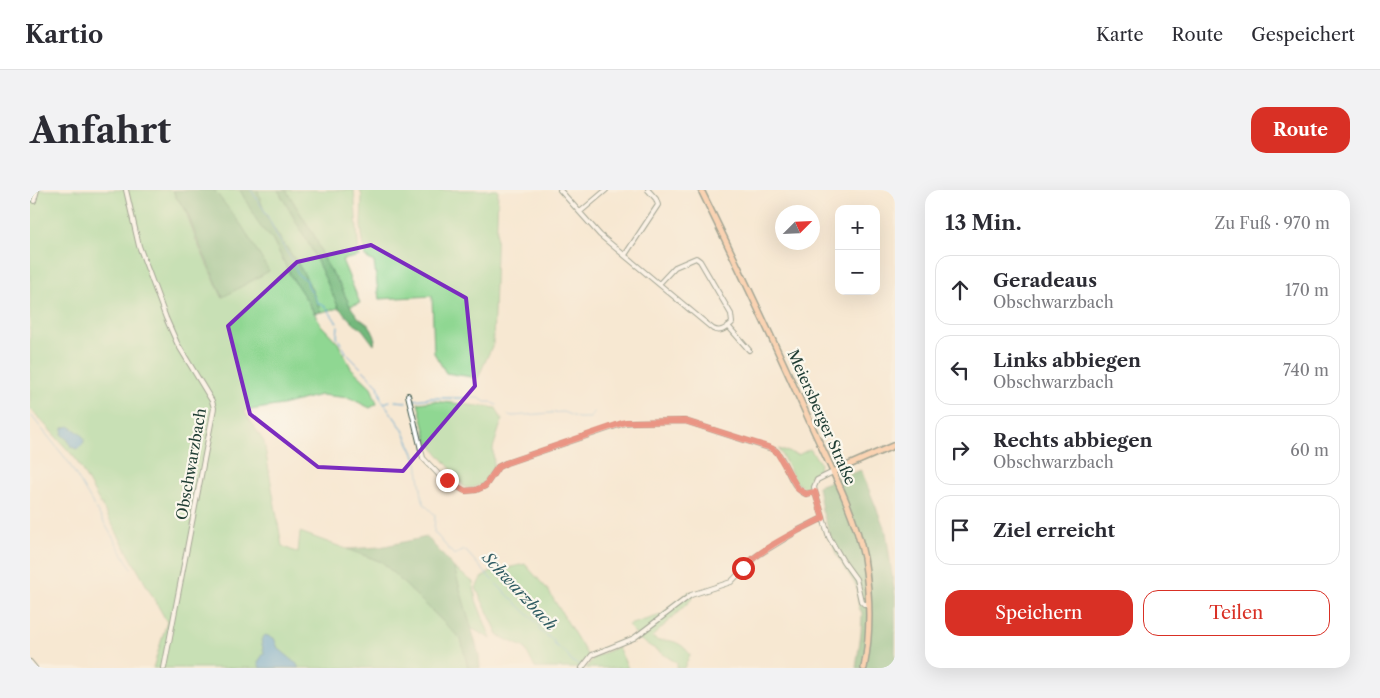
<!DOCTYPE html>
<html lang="de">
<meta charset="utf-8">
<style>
:root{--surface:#fff;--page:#f2f2f3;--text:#2b2b33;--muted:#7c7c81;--line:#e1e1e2;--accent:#d93025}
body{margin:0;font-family:"Libre Caslon Text",serif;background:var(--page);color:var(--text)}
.controls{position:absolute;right:15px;top:15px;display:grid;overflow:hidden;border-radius:10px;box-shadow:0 5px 20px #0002}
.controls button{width:45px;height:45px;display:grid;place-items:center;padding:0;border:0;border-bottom:1px solid var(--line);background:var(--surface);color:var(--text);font:25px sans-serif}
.compass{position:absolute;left:745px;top:15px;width:45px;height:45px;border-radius:50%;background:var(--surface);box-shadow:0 5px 20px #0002;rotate:66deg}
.stop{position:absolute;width:15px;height:15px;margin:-11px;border:4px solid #d93025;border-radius:50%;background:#fff}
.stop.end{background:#d93025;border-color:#fff;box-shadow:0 1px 5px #0008}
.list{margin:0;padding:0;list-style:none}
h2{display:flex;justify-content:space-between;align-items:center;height:65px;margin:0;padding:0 20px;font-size:21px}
h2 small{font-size:16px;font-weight:400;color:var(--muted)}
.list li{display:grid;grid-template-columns:32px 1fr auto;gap:15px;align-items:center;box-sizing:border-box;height:70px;margin:0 10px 10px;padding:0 10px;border:1px solid var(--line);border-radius:15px}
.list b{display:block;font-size:19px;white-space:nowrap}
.list p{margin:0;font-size:16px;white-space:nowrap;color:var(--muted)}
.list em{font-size:16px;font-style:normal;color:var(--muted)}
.actions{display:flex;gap:10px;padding:15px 20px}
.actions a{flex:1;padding:11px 0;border:1px solid var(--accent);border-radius:15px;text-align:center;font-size:18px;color:var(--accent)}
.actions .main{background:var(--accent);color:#fff}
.icon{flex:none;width:28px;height:28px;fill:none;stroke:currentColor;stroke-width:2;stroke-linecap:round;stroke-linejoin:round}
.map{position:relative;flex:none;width:865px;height:478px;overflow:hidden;border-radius:15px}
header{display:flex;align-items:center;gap:30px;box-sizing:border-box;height:70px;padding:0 25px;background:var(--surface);border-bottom:1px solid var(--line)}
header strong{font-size:24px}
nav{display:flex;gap:28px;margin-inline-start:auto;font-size:18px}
.intro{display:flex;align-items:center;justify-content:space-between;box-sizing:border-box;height:120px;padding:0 30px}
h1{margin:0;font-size:35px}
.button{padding:12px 22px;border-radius:15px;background:var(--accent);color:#fff;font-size:18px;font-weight:700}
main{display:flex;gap:30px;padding:0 30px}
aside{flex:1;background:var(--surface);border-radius:15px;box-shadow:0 5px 20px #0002}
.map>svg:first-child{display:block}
.green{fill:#8fd792;stroke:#578a63}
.forest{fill:#73b87c;stroke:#497a58}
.water{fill:#58a4d1;stroke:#3c7082}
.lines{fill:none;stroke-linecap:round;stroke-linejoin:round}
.stream{stroke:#58a4d1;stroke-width:1}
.minor-casing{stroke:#3f574c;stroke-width:6}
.major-casing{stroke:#3f574c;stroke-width:8}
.minor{stroke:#fff;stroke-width:4}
.major{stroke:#fcba8d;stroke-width:5}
.route{stroke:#d93025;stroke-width:6}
.marked{fill:none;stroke:#7b2cbf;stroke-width:4;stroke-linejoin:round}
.labels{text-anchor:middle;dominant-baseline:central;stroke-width:4.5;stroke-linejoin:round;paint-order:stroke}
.street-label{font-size:15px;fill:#1f3d34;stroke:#fbf7ec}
.water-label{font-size:16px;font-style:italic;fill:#305c63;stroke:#fbf7ec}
</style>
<header>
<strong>Kartio</strong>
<nav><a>Karte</a><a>Route</a><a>Gespeichert</a></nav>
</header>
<div class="intro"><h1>Anfahrt</h1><a class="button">Route</a></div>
<main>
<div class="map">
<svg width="865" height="478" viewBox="0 0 865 478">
<rect width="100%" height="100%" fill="#fbf7ec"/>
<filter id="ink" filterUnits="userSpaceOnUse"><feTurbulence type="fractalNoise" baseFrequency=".02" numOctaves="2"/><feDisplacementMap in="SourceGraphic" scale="10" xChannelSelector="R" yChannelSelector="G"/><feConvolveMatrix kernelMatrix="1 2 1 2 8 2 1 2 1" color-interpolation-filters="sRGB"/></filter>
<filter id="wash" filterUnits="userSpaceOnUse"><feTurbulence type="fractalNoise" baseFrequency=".0096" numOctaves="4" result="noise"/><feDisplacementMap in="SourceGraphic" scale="20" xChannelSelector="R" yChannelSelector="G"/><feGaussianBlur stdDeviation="1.12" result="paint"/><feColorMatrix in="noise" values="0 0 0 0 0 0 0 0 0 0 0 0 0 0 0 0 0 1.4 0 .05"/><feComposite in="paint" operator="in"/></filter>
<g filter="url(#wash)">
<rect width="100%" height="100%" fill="#f7e8d2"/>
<path class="green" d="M0,0H143L145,6L155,19L166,50L192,107L239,81L184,0H210L231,37L243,50L261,87L272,102L291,135L308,153L321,178L341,197L347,214L340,218L320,208L291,205L252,215L214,221L234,252L252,356L268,363L270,342L352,372L431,449L438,478H123L137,432L45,268L0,218Z
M228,0H248L280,56L309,118L291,122C286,110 281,97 275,86C260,58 233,32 228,0Z
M256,0H324L329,66L312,70L330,113L320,116L310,95L296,73L285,47Z
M330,0H468L463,154L448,188L416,183L404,163L402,106L349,109L344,72L335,67L331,36L332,6Z
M404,211L466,218L472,230L463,258L464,276L452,294L442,298L434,297L427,286L398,252L388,213Z
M749,259L768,265L780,259L790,273L789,279L780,286L777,298H774L766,292Z
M495,374L518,400L558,466L549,478H505L495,458L469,446L446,398L451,388L460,382Z
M424,378L443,392L446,410L461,449L441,438Z
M660,401L663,408L622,447L628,451C641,448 654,454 660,465L654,478H647V473L609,449L598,435L631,425Z
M588,457L598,478H556L564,467Z"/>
<path class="forest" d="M144,0H184L212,36L239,81L193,107L167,49L156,19L145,6Z
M210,0H228C233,32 260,58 275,86C281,97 286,110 291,122L285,123L261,86L243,50L230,36Z
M248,0H256L285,47L296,73L310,95L320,116L329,128L340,136L345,147L344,155L332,139L324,134L309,118L280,56Z
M831,280L856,342L865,406V478H826L831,443L832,423L829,418L826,395L806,364L792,320L788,296Z
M397,347L424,378L449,465L450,478H438L431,449L352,372L317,359L350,357Z"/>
<path class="water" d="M39,236C48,242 63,249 47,259L41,257L38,250L32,245L33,238Z
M235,445L244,448L248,458L266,473L269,478H230L228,472L234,463L231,450Z"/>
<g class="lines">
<path class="stream" d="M221,0L236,23L248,48L263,72L268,85L277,90L278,96L288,113L296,117L307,133
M308,136L307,147L317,164L348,195L351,209L372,238L386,268
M384,210L401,208H449L455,212H462L464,214L467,215
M365,211L376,212
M354,213L360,211
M0,224L37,270L101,378
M478,225L483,226L533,222L548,228H560L564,222
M387,272L392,306L394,314L405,325L404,342L424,365L435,360L461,389L509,435V440L524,451V454C530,460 538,461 540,470L549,475"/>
</g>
</g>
<g filter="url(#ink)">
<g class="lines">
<defs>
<path id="minor" d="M96,0L109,56L136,128L147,153L182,211L184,218L134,478
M530,0L570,45L683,139C691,143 696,138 702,133L701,124L670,71L666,68L645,77L629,94
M4,11L7,0
M550,22L576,0
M595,65L628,15L626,9L618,0
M698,136L719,160
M378,205L393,268L412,288L435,301L446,300L455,296L468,277L476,273L595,233L604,232L655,231L745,260C758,272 759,297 776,304L785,302
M803,282L787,290L784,297L785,302L799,347L813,371L826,389L831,411L834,414H838
M0,472L5,478
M552,478L562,465L604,448L661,405L701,392L725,367L769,340L793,328"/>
<path id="major" d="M671,0C710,80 748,160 784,241C803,282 825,324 834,368C840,404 841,442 834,478
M803,282L865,255"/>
</defs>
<use href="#minor" class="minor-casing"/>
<use href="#major" class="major-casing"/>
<use href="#minor" class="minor"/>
<use href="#major" class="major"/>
</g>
</g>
<g class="lines" filter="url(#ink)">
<path class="route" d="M417,290L435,301L446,300L455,296L468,277L476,273L595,232H601L655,231L741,258L747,262L768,299L776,304L785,302L793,328C766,342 734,356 713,378"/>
</g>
<path d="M0 0H865V478H0ZM341,55L436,108L445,196L373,281L288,277L220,224L198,136L267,72Z" fill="#f7e8d2" fill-opacity=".55" fill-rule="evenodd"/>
<path class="marked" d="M341,55L436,108L445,196L373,281L288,277L220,224L198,136L267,72Z"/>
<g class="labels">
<g class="street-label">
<text transform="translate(792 227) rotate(66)">Meiersberger Straße</text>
<text transform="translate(161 274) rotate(-80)">Obschwarzbach</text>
</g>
<g class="water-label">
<text transform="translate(490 401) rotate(47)">Schwarzbach</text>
</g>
</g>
</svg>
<div class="controls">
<button>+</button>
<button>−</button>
</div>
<svg class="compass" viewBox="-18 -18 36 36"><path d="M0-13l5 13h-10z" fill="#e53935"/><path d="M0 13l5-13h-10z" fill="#7c7c81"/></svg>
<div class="stop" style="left:713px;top:378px"></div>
<div class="stop end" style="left:417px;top:290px"></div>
</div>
<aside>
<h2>13 Min.<small>Zu Fuß · 970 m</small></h2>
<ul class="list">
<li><svg class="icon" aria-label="ahead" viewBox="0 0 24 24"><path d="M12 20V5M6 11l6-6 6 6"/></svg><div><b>Geradeaus</b><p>Obschwarzbach</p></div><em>170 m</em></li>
<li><svg class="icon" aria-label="left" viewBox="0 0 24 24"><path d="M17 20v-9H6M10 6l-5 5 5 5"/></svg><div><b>Links abbiegen</b><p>Obschwarzbach</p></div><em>740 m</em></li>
<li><svg class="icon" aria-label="right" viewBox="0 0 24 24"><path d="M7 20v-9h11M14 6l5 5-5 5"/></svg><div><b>Rechts abbiegen</b><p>Obschwarzbach</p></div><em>60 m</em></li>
<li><svg class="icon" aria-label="arrive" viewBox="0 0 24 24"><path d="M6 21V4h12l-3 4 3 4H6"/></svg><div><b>Ziel erreicht</b></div></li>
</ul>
<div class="actions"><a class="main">Speichern</a><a>Teilen</a></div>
</aside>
</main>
